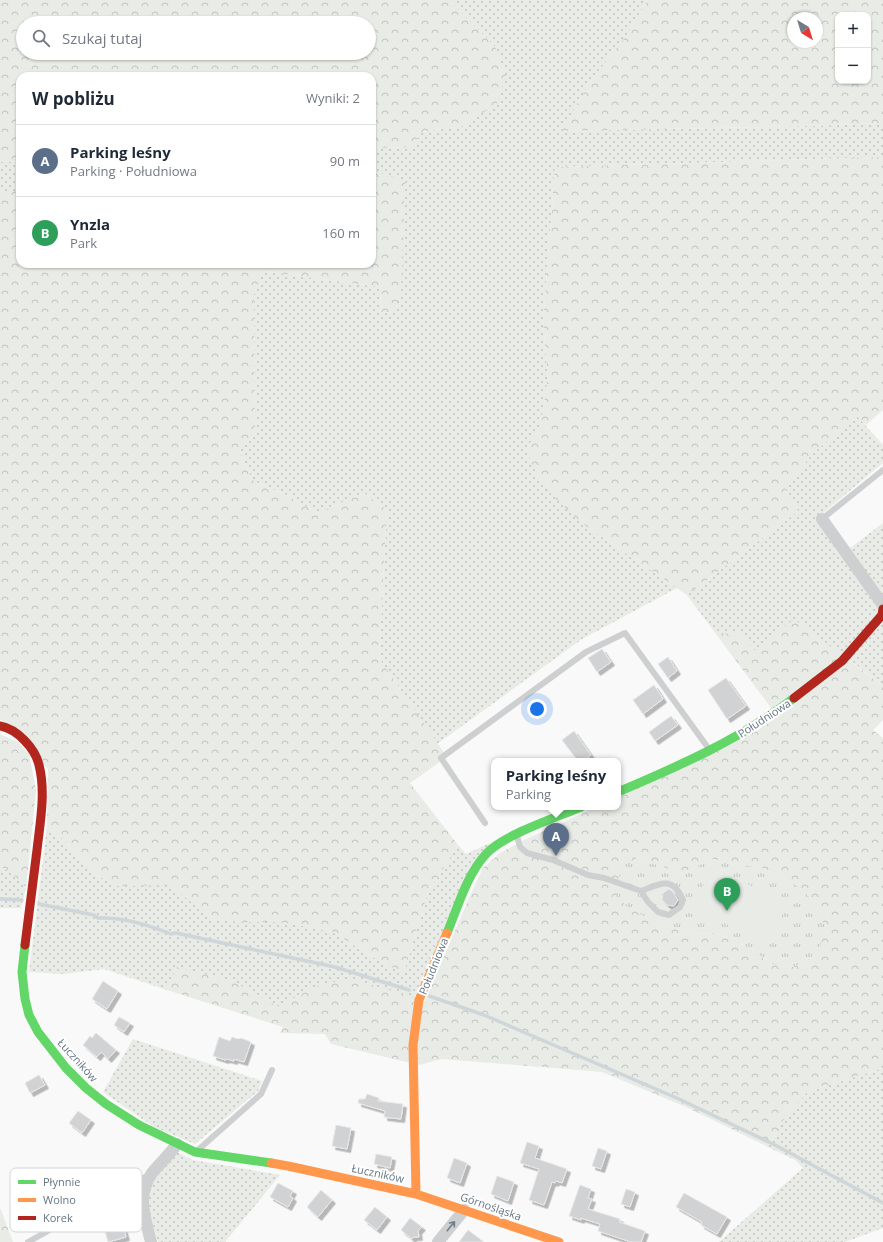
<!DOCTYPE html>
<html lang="pl">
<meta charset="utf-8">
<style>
:root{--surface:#fff;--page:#f6f6f7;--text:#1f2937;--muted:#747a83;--line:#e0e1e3;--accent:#0b8043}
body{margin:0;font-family:"Open Sans",sans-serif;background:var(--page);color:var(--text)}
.controls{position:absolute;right:12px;top:12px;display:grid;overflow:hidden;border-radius:8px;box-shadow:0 1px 3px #0004}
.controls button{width:36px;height:36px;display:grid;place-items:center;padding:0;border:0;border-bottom:1px solid var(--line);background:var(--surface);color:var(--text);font:20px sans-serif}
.compass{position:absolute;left:787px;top:12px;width:36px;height:36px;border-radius:50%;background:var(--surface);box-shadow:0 1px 3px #0004;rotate:142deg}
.you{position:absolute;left:537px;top:709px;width:14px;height:14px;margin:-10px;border:3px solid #fff;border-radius:50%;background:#1a73e8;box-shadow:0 0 0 6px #1a73e833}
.badge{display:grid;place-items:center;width:26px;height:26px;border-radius:50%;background:var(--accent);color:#fff;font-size:13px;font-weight:700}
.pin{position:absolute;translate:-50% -33px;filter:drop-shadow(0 1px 2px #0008)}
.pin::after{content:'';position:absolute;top:21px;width:14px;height:12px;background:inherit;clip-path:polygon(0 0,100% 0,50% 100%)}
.popup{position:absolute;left:491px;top:758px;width:130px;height:52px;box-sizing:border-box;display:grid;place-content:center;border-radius:8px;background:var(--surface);filter:drop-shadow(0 1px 3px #0005);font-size:13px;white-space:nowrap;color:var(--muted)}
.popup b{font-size:15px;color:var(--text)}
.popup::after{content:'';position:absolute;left:50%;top:100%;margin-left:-8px;border:8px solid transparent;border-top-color:var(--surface)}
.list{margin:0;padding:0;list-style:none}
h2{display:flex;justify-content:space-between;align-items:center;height:52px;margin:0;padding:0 16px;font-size:17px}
h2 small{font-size:13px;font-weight:400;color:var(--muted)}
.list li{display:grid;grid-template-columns:26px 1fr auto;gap:12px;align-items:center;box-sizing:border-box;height:72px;padding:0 16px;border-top:1px solid var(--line)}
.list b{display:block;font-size:15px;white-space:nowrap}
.list p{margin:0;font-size:13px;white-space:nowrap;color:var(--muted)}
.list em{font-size:13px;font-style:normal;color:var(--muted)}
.icon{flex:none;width:22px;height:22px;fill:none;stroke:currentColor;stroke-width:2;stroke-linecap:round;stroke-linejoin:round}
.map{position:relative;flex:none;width:883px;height:1242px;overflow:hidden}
.search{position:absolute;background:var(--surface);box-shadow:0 1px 3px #0004;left:16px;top:16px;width:360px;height:44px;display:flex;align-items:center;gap:10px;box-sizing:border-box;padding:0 14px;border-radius:22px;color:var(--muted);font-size:15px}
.panel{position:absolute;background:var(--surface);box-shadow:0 1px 3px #0004;left:16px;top:72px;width:360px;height:196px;border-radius:12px}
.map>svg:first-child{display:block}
.grass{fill:url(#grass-dots)}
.forest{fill:url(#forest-crowns);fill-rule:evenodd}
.park{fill:url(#park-tufts)}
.garden{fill:#e8ebe6}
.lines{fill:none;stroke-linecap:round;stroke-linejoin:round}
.stream{stroke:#ced6d9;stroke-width:3.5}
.building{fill:#d0d2d3;stroke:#e8e8e8;filter:url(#shadow)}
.lane{stroke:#cecfd0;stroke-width:6}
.street{stroke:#cecfd0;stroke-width:12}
.fast{stroke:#63d668;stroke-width:9}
.slow{stroke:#ff974d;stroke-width:9}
.jam{stroke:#b3261e;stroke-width:9}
.oneway{stroke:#707f8b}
.labels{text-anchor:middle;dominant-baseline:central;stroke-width:4;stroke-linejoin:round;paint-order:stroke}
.street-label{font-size:11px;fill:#657683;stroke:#fff}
.key{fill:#fff;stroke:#d1d6da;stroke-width:1}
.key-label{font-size:11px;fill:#657683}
</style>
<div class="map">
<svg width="883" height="1242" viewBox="0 0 883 1242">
<defs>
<pattern id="grass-dots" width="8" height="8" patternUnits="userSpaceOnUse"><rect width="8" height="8" fill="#e8ebe6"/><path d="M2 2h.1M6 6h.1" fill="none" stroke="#c0c3c0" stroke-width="1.8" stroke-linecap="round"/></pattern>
<pattern id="forest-crowns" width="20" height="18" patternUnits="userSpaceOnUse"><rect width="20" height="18" fill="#e8ebe6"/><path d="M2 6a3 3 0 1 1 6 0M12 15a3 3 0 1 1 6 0" fill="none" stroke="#c0c3c0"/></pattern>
<pattern id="park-tufts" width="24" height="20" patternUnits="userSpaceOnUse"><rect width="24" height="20" fill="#e8ebe6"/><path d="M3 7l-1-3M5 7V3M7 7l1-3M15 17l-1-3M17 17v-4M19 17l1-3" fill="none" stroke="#c0c3c0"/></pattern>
<filter id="shadow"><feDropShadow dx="3.5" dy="3.5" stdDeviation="0" flood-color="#0004"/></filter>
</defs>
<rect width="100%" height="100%" fill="#f9f9f9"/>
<path class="grass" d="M449,0H648L626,36L589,84L562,131L809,126L883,123V157L555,167L543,323L548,377L541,425L526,450L580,522L677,588L582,639L437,744L379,658L387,510L364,493L318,513L286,495L252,480L240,450L255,435L254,294L263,271L380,287L381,313L391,312L380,173L372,174V148L411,147L422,132L463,126L496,48Z
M20,161V191H0V162Z
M857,416L883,445V463L823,513L849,549L883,523V686L851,661L755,651L739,633L716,634L687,595L798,511L785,489L812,454Z
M47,827L62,838L91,872L117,886L170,884L212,919L242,922H281L331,931L384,964L404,972L428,892L458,845L466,854L490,843L414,998L314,987L279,1007L232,981L177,968L167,990L104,969L63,974L29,972Z
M0,867L10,871L26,888L21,908H0Z
M133,1039L262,1081L258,1091L195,1144L154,1127L103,1092Z
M883,1068V1228L845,1242H719L803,1168L795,1160L768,1147L784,1119L807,1092Z
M177,1152L193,1160L280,1175L225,1242H158C152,1222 142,1198 155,1179C161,1169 170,1161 177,1152Z"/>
<path class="forest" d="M0,0H449L496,48L506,76L497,103L463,126L422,132L411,147L372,148V76H20V161L0,162ZM23,23H369V53H23Z
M648,0H883V123L809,126L561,131L589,84L626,36ZM838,15H868V81H838ZM793,18H817V42H793Z
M883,157V410L866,425L857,416L812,454L785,489L798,511L687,595L580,522L541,484L526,450L541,425L548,377L543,323L555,167Z
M380,173L405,180L401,296L391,312L381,313L380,287L263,271L254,294L255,435L240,450L252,480L286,495L318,513L364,493L387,510L379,658L447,757L410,783L458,845L428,892L404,972L384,964L331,931L281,922H242L212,919L170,885L117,886L91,872L62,838L47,827L48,769L0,719V191H20V264H372V174Z
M794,619L883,686V720L873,730L883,738V1068L807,1092L784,1119L768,1147L686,1107L602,1072L442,1059L419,1065L331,1044L325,1034L280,1033L283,1027L167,990L177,967L232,981L279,1007L314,987L350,978L425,1001L469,898L483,868L500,853L524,840L597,807H618V798L777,716L716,634L739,633L755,651ZM636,858L683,874L711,859L765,869L797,886L816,903L814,956L798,965L789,968L773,964L734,939L717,934L691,933L674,927L654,922L641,914Z
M0,734L18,742L29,754L36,790L26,888L10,871L0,867Z
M0,1209L1,1210L13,1242H0Z"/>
<path class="park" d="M637,858L683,874L711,859L765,869L797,886L816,903L825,927L820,947L814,956L798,965L789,968L773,964L734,939L717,934L691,933L674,927L654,922L628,907L616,897L617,885L622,866Z"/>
<path class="garden" d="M712,867L788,903L768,944L692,908Z"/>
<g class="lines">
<path class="stream" d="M0,899L22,900
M39,904L94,915L98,918C122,917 149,925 171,934L176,933L335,967L409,990
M429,996L484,1015L679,1099L775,1145L883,1203"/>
</g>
<path class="building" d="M602,649L611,662L597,672L588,658Z
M668,657L677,671L668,678L658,664Z
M726,678L746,706L727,719L708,690Z
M654,685L663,699L643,714L633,700Z
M671,716L678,725L655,741L649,732Z
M574,731L591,755L584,761H578L562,740Z
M669,889L672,891L678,900L674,906L667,905L662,900L663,893Z
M103,981L118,991L107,1009L92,999Z
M119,1017L130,1023L124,1032L114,1025Z
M96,1033L116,1050L108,1059L101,1052L97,1057L83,1045L90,1036L92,1038Z
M219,1037L230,1041L232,1037L238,1039L241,1038L251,1042L244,1062L234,1059V1061L227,1059L225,1060L213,1056Z
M39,1075L45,1085L30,1093L25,1083Z
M367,1094L379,1098L378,1101L403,1104L401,1119L384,1117L385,1111L358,1103L359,1099H365Z
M78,1111L91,1120L82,1133L69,1123Z
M336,1125L351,1128L347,1149L332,1146Z
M527,1142L539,1146L535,1158L567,1169L562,1183L556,1181L555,1183L552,1182L544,1205L529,1200L539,1169L520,1163Z
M598,1148L607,1151L601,1169L592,1166Z
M376,1154L392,1157L390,1168L374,1164Z
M454,1158L467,1163L460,1183L447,1178Z
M497,1176L514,1182L508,1201L491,1194Z
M278,1183L293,1191L290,1196L293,1198L288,1207L270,1197Z
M580,1185L591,1189L588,1198L592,1199L588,1209L620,1219L619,1222L645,1231L641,1242H631L598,1231L600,1224L581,1218V1220L569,1216Z
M626,1189L635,1192L630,1207L621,1204Z
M321,1190L332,1200L318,1217L307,1207Z
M684,1193L727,1217L717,1234L701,1225L702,1222L676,1207Z
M375,1207L387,1217L377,1230L364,1220Z
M118,1209L126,1237L108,1242L100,1214Z
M410,1218L422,1227L418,1231L419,1237H414L412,1239L401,1230Z
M468,1230L484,1242H459Z"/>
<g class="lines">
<path class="lane" d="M822,519L883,470
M485,823L441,758L586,652L625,633L709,749
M517,836L520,847L527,853L553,860L588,875L604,878L641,891L648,902L658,912L669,915L680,907L683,900C673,876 662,883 641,891
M198,1150L261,1094L272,1070
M28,1242L147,1176"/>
<path class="street" d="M822,519L883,605
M151,1242C145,1217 136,1196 152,1173C160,1163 170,1154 177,1144
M438,1242L464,1210"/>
<path class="fast" d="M618,792C679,766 741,739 794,698
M447,933C458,907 466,876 486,854C503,835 555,818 581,807
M25,945L22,972L25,999L29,1015L38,1032L66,1068L86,1088L106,1104L139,1125L195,1152L271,1163"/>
<path class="slow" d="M271,1163L288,1166L416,1194L559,1242
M416,1194L413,1045L419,1000L447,933"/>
<path class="jam" d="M794,698L842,661L882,615L883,609
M0,726C17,729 35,748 39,765C46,792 40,823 37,850C33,882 29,913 25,945"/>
</g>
<defs><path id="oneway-shaft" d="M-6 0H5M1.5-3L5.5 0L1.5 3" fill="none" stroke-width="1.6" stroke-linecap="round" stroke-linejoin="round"/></defs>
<use class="oneway" href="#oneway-shaft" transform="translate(451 1226) rotate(-51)"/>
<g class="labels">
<g class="street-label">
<text transform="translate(764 718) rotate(-33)">Południowa</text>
<text transform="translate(433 966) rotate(-68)">Południowa</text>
<text transform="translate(78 1060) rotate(48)">Łuczników</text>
<text transform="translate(378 1173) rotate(12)">Łuczników</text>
<text transform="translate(491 1206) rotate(19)">Górnośląska</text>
</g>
</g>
<rect x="10" y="1168" width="132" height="64" rx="6" class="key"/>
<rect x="18" y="1180" width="18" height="4" fill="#63d668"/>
<rect x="18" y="1198" width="18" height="4" fill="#ff974d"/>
<rect x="18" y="1216" width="18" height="4" fill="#b3261e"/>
<g class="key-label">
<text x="43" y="1186">Płynnie</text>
<text x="43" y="1204">Wolno</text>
<text x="43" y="1222">Korek</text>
</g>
</svg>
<div class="controls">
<button>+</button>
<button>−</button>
</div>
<svg class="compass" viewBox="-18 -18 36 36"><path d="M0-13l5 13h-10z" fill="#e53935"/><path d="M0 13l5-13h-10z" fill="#747a83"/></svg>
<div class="you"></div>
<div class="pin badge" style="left:556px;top:856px;background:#5c6f8a">A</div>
<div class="popup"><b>Parking leśny</b>Parking</div>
<div class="pin badge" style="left:727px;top:911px;background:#2e9e5b">B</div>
<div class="search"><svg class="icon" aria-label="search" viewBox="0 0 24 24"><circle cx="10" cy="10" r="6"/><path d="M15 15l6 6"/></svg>Szukaj tutaj</div>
<section class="panel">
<h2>W pobliżu<small>Wyniki: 2</small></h2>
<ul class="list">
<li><span class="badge" style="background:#5c6f8a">A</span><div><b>Parking leśny</b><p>Parking · Południowa</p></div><em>90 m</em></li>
<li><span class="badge" style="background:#2e9e5b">B</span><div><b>Ynzla</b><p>Park</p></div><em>160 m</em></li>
</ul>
</section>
</div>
